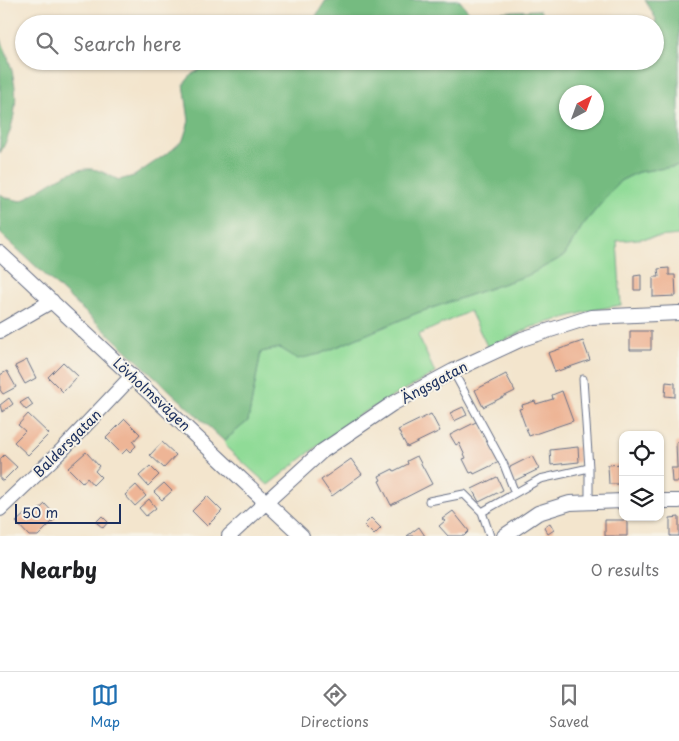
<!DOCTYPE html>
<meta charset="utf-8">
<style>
:root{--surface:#fff;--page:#f6f6f6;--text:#202124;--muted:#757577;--line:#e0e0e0;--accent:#1f6fb2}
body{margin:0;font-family:"Playpen Sans",sans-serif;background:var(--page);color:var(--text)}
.controls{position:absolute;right:15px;bottom:15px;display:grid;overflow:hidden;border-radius:10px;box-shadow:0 1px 4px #0004}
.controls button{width:45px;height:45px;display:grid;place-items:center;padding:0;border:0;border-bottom:1px solid var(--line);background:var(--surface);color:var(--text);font:25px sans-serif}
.compass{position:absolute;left:559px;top:85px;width:45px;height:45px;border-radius:50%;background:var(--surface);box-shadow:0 1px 4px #0004;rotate:41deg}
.scale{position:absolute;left:15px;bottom:12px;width:106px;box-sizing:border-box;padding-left:5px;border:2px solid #1b2f5e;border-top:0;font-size:14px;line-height:18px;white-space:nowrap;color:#1b2f5e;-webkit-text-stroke:4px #f7f3e8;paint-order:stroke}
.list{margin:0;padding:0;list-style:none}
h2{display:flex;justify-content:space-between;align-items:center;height:65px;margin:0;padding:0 20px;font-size:21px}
h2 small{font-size:16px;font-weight:400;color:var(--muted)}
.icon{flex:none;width:28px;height:28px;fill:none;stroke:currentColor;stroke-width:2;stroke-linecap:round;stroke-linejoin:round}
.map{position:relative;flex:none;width:679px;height:536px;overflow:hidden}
.search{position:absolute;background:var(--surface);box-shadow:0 1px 4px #0004;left:15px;right:15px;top:15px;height:55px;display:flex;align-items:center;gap:12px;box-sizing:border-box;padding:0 18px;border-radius:28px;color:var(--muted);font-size:19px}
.sheet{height:135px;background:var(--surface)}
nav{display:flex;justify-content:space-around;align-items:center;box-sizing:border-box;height:70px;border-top:1px solid var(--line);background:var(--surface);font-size:14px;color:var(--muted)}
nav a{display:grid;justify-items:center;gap:2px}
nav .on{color:var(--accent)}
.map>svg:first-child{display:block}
.green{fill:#90db97;stroke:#56857a}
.forest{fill:#74bb80;stroke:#48756f;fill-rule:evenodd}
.building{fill:#eeb596}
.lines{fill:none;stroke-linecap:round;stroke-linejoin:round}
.service-casing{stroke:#676f85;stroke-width:9}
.minor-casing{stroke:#676f85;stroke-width:16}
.service{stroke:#fff;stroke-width:7}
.minor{stroke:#fff;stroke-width:14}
.labels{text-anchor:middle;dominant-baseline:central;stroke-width:4;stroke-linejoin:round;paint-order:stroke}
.street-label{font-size:14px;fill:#1b2f5e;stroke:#f7f3e8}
</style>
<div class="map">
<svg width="679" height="536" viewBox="0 0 679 536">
<rect width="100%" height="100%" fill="#f7f3e8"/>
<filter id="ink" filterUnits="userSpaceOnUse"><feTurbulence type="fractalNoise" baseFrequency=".02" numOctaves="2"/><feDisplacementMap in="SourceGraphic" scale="10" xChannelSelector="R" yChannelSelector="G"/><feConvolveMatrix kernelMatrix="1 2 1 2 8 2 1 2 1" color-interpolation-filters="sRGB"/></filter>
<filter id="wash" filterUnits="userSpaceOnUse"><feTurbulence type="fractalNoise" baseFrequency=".0096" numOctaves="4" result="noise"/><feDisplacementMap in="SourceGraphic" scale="20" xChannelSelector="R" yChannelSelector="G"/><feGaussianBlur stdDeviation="1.12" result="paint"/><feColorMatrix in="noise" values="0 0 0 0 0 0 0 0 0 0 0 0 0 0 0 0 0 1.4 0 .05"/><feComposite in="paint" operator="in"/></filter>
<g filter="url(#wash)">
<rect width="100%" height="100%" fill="#f3e5cd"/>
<path class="green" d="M679,166V235L617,241L621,305L589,311L532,327L488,348L470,311L418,335L435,373L352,419L268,485L227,448L224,441L248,421L261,352L280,348L298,358L320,354L417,313L529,275L564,256L583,225L620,181L638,172Z"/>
<path class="forest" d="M326,0H459L470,13L540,10L547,24H311Z
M645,0H679V166L638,172L620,181L583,225L564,256L529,275L417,313L320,354L298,359L280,348L261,352L248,421L224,441L0,233V194L7,198L21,201C42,190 72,163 97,170C104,172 112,177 119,180L134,176L172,150L183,140L189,121L184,84L192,74L216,61H655V24L656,19ZM596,92V122H566V92Z
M0,36C5,50 12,66 14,81C19,104 12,133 0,153Z"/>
<g id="blocks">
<path class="building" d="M669,268V275H675L676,296L653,297V277H659L658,269Z
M641,275V290H634V276Z
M630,331H651V350H630Z
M583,341L590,360L555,372L548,353Z
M27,360L36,378L25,384L15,366Z
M63,362L78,376L63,392L48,377Z
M7,371L16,387L3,394L0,390V375Z
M506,374L515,391L483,407L475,390Z
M666,382L675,383V397L665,396Z
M562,391L573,421L529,436L519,409L523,408L522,405L535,401L536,404L553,399L552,395Z
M9,398L13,404L2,412L0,405Z
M28,398L33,405L26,410L20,403Z
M463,407L467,415L454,421L450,413Z
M28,414L49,434L28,455L14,442L25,431L18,425Z
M431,414L440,431L407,447L398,430Z
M125,419L140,434L133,442L136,446L130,452L127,449L122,454L106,438Z
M478,421L499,462L474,474L473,472L470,473L463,459L466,458L459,443L456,445L450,435Z
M162,442L176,455L164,468L150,455Z
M676,442H679V482H672L671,468H677Z
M578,447L579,462L551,465L550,450Z
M86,452L99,466L95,471L101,477L93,485L87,478L83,483L68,468Z
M4,455L17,467L3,481L0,479V459Z
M417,456L432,484L391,505L379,481L381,480L379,476L393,469L394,471L408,464L407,461Z
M532,456L539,469L514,481L508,468Z
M351,459L362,474L332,496L321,480Z
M623,464V484H609L608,465Z
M150,466L159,475L148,486L139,476Z
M497,477L503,490L479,502L472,489Z
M164,483L172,491L162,500L154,492Z
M136,485L146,496L135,506L125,495Z
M207,496L222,511L207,526L192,511Z
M149,499L156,508L146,516L139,508Z
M45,504L57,517L38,536H29L16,522L27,512L31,517Z
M453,511L469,531L464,536H448L439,526L445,521L442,519Z
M102,516L108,522L103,528L96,522Z
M679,517V536H670V518Z
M371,518L381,528L374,535L364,525Z
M605,520H627V536H605Z
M550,523L554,530L548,534L544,527Z
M419,527L425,536H407Z"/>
</g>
</g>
<g filter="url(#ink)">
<use href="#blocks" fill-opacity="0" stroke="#676f85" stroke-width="1"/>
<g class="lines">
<defs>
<path id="service" d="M453,371L504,465L515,493
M583,379L589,468
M429,501L464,494L482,512
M490,536L482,512L540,479L589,468V502"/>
<path id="minor" d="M0,253L302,536
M0,331L52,301
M660,501H679
M0,509L62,450L132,376
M229,536L321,452L392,404L453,371L522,339L591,317L679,313
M504,536L538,513L570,503L623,501"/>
</defs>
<use href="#service" class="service-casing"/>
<use href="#minor" class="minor-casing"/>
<use href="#service" class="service"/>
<use href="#minor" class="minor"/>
</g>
</g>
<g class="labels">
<g class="street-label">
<text transform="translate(434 382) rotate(-28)">Ängsgatan</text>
<text transform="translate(152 394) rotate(43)">Lövholmsvägen</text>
<text transform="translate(67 443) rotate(-45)">Baldersgatan</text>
</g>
</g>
</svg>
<div class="controls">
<button><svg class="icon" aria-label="locate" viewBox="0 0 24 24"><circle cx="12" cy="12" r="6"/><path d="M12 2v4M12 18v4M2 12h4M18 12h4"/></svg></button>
<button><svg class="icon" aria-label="layers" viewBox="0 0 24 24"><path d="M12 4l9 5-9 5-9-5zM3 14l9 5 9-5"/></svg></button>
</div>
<svg class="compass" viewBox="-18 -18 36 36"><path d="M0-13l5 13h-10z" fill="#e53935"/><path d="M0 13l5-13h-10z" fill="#757577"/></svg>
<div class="scale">50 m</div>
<div class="search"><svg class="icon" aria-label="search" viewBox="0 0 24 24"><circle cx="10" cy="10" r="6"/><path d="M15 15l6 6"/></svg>Search here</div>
</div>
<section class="sheet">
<h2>Nearby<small>0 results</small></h2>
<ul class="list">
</ul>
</section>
<nav>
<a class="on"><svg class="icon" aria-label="map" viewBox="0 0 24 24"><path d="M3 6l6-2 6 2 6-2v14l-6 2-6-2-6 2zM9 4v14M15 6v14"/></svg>Map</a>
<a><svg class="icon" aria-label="directions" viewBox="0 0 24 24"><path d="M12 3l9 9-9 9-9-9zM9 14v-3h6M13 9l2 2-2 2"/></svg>Directions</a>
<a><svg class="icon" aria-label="saved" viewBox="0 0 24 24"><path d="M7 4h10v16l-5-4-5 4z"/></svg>Saved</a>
</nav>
